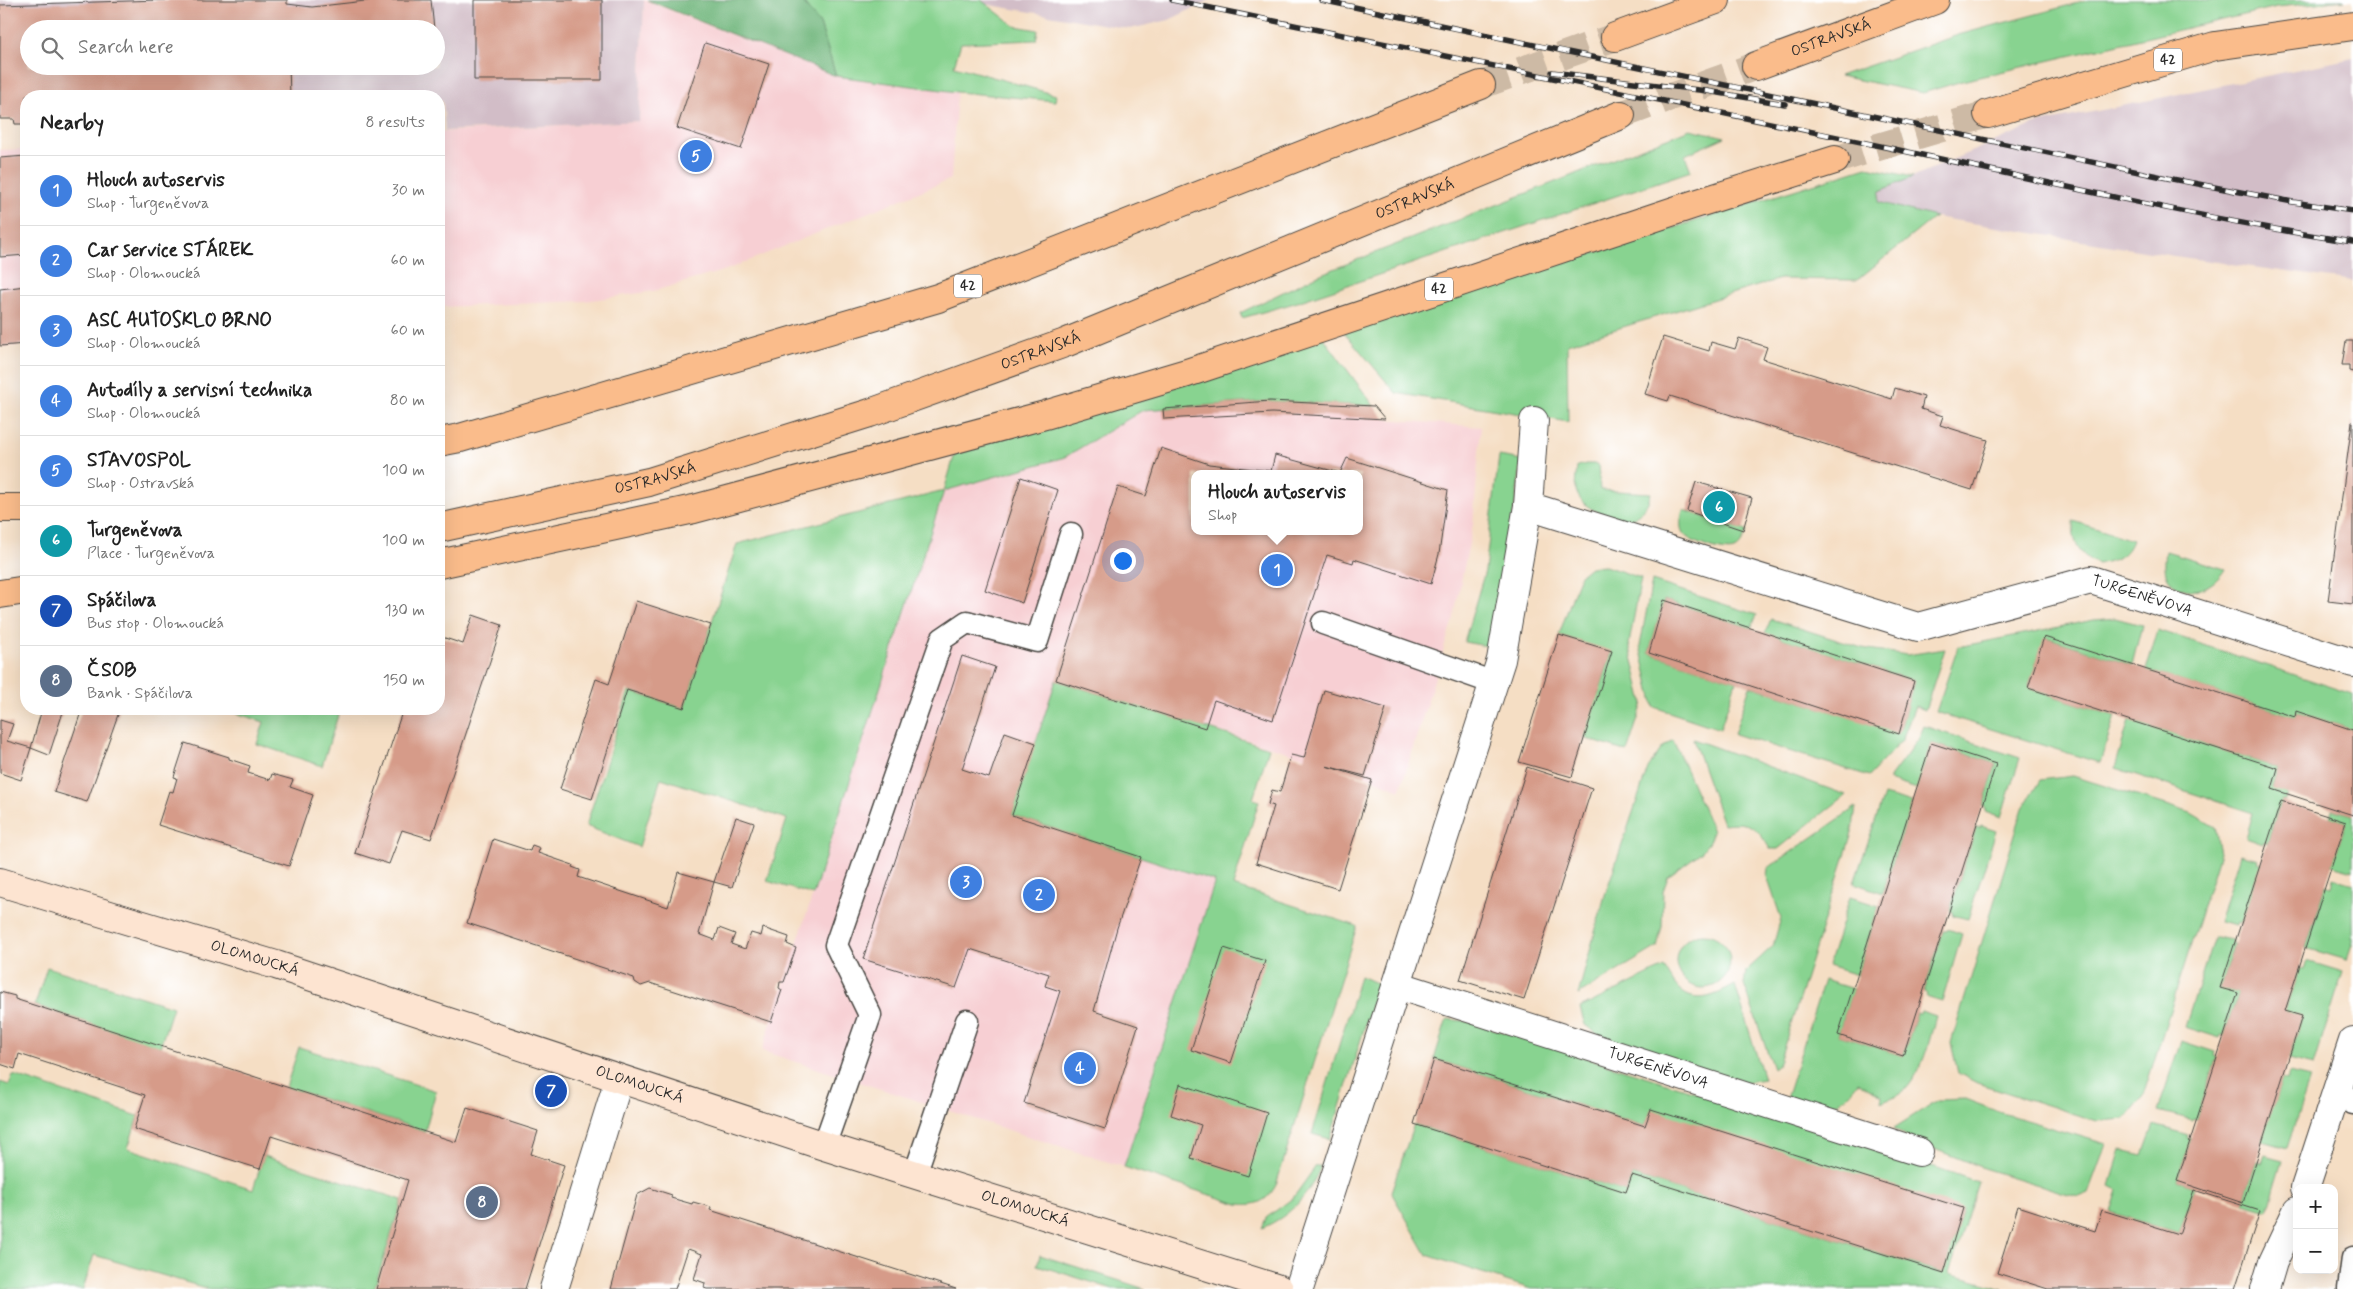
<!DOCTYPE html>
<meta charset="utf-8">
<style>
:root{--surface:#fff;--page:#f6f6f6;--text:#222;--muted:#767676;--line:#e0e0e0;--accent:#db2777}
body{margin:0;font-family:Mynerve,sans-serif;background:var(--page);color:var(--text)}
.controls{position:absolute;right:15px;bottom:15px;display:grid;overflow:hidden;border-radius:10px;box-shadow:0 5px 20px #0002}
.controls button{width:45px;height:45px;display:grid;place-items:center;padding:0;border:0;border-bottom:1px solid var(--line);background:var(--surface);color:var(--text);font:25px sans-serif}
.you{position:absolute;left:1122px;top:560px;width:18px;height:18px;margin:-12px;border:4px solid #fff;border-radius:50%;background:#1a73e8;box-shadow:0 0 0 8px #1a73e833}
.badge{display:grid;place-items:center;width:32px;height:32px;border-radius:50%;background:var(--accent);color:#fff;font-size:16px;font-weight:700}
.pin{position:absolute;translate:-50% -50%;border:2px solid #fff;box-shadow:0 1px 5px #0006}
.popup{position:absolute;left:1191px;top:470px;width:172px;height:65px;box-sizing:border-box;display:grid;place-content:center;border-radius:10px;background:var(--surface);filter:drop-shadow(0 1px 4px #0005);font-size:16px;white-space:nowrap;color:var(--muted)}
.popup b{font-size:19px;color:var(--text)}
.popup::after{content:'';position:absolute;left:50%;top:100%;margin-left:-10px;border:10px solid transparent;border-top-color:var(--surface)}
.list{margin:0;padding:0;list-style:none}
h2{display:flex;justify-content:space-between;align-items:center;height:65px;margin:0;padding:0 20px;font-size:21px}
h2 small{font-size:16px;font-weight:400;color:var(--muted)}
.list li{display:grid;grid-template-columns:32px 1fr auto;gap:15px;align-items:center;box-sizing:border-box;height:70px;padding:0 20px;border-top:1px solid var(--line)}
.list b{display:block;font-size:19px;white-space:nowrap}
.list p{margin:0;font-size:16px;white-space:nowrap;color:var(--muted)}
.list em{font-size:16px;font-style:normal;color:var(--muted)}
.icon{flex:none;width:28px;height:28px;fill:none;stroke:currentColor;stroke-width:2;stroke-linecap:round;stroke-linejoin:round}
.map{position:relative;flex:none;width:2353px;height:1289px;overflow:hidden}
.search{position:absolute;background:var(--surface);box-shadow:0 5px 20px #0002;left:20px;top:20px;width:425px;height:55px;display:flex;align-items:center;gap:12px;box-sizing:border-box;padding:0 18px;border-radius:28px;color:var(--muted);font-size:19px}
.panel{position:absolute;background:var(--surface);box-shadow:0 5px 20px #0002;left:20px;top:90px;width:425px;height:625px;border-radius:20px}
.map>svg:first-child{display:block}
.built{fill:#f7cfd3;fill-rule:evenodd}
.industrial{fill:#d2bdc7;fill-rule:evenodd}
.green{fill:#88d390;stroke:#5a7f5e}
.forest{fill:#6eb57a;stroke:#4c7052}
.building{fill:#d69b89;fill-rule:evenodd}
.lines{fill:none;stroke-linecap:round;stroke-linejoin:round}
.trunk-tunnel{stroke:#cdbaa5;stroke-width:28;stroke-dasharray:28 14;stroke-linecap:butt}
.service-casing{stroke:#494642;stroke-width:25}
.minor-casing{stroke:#494642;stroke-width:30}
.secondary-casing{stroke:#494642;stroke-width:30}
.trunk-casing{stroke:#494642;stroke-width:30}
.service{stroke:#fff;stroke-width:22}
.minor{stroke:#fff;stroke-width:28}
.secondary{stroke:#fde4d1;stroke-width:28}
.trunk{stroke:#fabc8b;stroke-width:28}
.rail-casing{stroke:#2b2b2b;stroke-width:5.5}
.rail{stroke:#fff;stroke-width:4;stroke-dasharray:11;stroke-linecap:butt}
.labels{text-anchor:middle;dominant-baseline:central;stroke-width:4;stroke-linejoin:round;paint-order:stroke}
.shield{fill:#fff;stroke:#6b6b6b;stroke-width:1}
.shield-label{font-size:14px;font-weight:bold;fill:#2b2b2b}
.street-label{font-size:15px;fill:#2b2b2b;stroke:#fff}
</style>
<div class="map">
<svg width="2353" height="1289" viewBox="0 0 2353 1289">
<rect width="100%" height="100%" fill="#fff"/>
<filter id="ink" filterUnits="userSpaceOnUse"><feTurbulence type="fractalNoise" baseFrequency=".02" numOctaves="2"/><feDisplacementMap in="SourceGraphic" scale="10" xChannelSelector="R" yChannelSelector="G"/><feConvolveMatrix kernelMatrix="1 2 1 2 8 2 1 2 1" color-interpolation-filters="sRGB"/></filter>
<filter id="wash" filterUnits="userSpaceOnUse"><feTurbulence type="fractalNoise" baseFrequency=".0096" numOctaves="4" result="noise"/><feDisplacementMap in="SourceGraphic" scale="20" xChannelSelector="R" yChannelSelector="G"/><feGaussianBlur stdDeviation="1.12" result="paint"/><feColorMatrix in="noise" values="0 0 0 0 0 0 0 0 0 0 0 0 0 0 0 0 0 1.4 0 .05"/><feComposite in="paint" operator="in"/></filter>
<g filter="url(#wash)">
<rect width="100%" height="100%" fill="#f5dec4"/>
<path class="built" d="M644,0L836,76L957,92L951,179L726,270L654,291L585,301L439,307V132L639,121Z
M26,149V345L5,347L0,346V150Z
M1270,401L1374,406L1385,419L1481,427L1473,524L1454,616L1400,790L1365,776L1056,681L1012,815L1215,881L1124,1167L762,1051L944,491L1065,457L1143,410ZM1194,474H1360V531H1194Z"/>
<path class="industrial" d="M0,0H644L639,121L445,131L443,101H439V96H26V124H15L14,119H0ZM29,29H436V66H29Z
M961,0H1210L1169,20L1130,29Z
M2353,58V281L2174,256L1935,217L1878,202L1880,191L2035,124Z"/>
<path class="green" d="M801,0H981L1015,26L1038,30L1036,40L961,43L954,66L1056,95L1055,101L957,92L836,76L820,24Z
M2089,0H2345L2277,7L1962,81L1923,93L1839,76L1958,35Z
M1690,129L1725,137L1685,155L1691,171L1291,304L1242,318L1240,313L1316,276Z
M1867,167L1913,177L1880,191L1878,202L1935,217L1857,280L1780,279L1567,344L1568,422L1396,393L1344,332Z
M1323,337L1374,406L1270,401L1143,410L1065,457L944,491L813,895L767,881L787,819L661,778L639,847L586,826L629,691L684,708L737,544L944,491L956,450Z
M1499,456L1522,460L1492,647L1464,642L1485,571Z
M1586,464H1598L1600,490L1651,493C1648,507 1640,514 1627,521C1610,516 1581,511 1576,490C1574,483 1577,473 1577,466Z
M1683,510L1747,531C1744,538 1741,547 1734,550C1724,554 1688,542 1683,533C1679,527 1681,517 1683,510Z
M2073,521L2132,540C2126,557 2115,560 2098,564C2078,555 2073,543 2073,521Z
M2166,551L2225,569C2214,588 2189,599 2170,581C2163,573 2165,560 2166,551Z
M1605,566L1641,578L1629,644L1643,703L1627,752L1584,738L1612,652L1559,635L1580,575L1590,567Z
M1652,581L1757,615L1751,628L1664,600L1649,653L1736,681L1720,729L1654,707L1640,646Z
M2115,618L2142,625L2132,665L2045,637L2028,688L2115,716L2100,763L1936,712L1958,647L2094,620Z
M1771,619L1862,648L1907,655L1945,649L1925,710L1915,706L1902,740L1869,776L1734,734L1750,686L1899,733L1914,681L1765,633Z
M2158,630L2353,694V730L2296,711L2295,717L2146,670Z
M1056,680L1269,748L1253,799L1259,801L1233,886L1357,926L1276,1185C1267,1202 1256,1206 1238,1204L1124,1167L1215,881L1012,815Z
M223,709H340L322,766L257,744L264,722Z
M2129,720L2278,768L2272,788L2287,793L2285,801H2281L2267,843L2264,841L2263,844L2246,838L2253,813L2115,768Z
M1924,726L2020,758L2001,817L1985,811L1986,808L1983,807L1996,764L1931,743L1917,789L1888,780L1918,740Z
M1693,739L1846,795L1778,849H1770C1756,826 1751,821 1723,824Z
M1673,740L1713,831L1709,842L1701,852L1668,877L1663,891L1662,926L1657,947L1578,995L1605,895L1648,768L1662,748Z
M2073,776L2191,813L2215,827L2220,853L2142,1099L2126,1119L2097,1121L1977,1083L1958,1073L1951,1043L2023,808L2040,780Z
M1884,795L1912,803L1883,893L1854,883Z
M1856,807L1852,833L1778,1065L1773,1069L1744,984L1746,971L1773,946L1781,918L1767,877L1768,868Z
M2332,809L2353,815V871L2332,865L2346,822L2330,817Z
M1981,826L1996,831L1968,919L1952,915L1953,912L1950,910L1976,827L1980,828Z
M2240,854L2258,859L2257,862L2261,863L2241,924L2237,923L2236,926L2219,922Z
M2333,878L2353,884V942L2347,960L2306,948L2326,885L2331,887Z
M1850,897L1879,906L1857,975L1828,966Z
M1948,929L1962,934L1942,1002L1926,997L1927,994L1924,992L1943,931H1947Z
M1676 961a27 27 0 1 1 54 0a27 27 0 1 1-54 0Z
M2214,937L2232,940L2231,944H2234L2220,988L2238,993L2224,1036L2221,1035L2220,1038L2185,1027Z
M2307,961L2343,972L2314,1065L2289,1059L2302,1017L2285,1011L2299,968L2304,970Z
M47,967L173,1007L160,1047L35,1005Z
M1664,967C1669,974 1674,985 1680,990C1697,1006 1718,994 1735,985L1764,1079L1746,1082L1604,1039L1585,1025L1580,1008Z
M1360,976L1378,984L1330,1139L1312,1134Z
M1824,980L1853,989L1838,1035L1903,1056L1917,1013L1920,1014L1921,1011L1936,1016C1929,1041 1924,1069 1906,1089C1900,1095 1889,1098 1881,1102L1882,1095L1858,1082C1837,1114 1818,1108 1786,1099Z
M1447,1019L1471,1022L1926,1164L1978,1182L1949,1274L2004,1289H1531L1427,1255L1391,1192L1414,1124L1626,1192L1632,1175L1943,1273L1963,1209L1651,1110L1645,1126L1434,1059Z
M2181,1041L2215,1052L2214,1056L2217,1057L2197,1119L2194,1118L2193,1120L2158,1111Z
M299,1047L436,1091L425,1131L286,1087Z
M2289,1073L2310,1078L2287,1148L2262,1141L2282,1079L2287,1081Z
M13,1075L138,1116L128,1148L253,1189L264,1156L402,1200L374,1289H209L94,1255L83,1289H0V1082L9,1085Z
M1965,1099L1999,1112L2106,1144L2088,1193L2078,1197L1983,1168L1914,1141L1894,1128L1938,1100Z
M2154,1125L2188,1135L2187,1138L2191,1139L2177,1181L2195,1187L2179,1234L2111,1212L2118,1190L2110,1186L2121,1150L2143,1155Z
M2264,1155L2283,1160L2268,1210L2243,1203L2256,1162L2261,1163Z
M1316,1166H1321C1309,1195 1292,1215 1262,1228L1266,1218L1293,1198Z
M1040,1255L1145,1289H1113L1037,1265Z"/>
<path class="forest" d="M647,0H801L820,24L836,76Z"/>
<g id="blocks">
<path class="building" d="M160,0H287V4L312,7L374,0H431L434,29H29V66H289L290,96H26V124H15L14,119H0V5Z
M474,0H602V80H474Z
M705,43L769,64L741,149L677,128Z
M26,156V255L0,257V158Z
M26,286V344L0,346V289Z
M1663,337L1709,351L1711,342L1735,349L1739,338L1767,347L1763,359L1892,399L1895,388L1924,397L1921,409L1943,416L1940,425L1988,440L1972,490L1670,396L1668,401L1645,394Z
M2346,341H2353V372L2349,371V365H2342Z
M1270,401L1374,406L1385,419L1272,413L1164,419L1163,409Z
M2352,422H2353V604L2328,601Z
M1161,448L1209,464L1271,471L1275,455L1340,473L1347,458L1448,490L1439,554L1431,584L1354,559L1353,563L1327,555L1273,720L1214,700L1205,728L1056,680L1118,487L1146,496ZM1194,474H1360V531H1194Z
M1021,477L1058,490L1022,603L985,590Z
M1696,482L1752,498L1743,530L1687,511Z
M1664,600L1914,681L1899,734L1649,653Z
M636,601L711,625L684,708L627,690L592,799L560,789L596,679L609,684Z
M473,615L502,625L431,839L402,830L389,864L355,853L403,709H439V636L463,644Z
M1559,635L1612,651L1572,777L1519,762Z
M2044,637L2295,717L2296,711L2353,730V815L2272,789L2278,768L2028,688Z
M962,656L995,667L962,769L989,778L1005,732L1036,743L1012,815L1141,857L1117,928L1094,1011L1138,1026L1105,1129L1024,1103L1060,991L1045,986L1049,974L970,949L956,988L863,959Z
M1324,690L1386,708L1365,776L1326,766L1372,780L1338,889L1256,863L1274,806L1268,804L1272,790L1280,792L1291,755L1304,758Z
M42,709H64L49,755L31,748Z
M82,709H120L87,802L54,792Z
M0,720L13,724L7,741L31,748L21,780L0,773Z
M185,743L229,757V759L250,766L248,773L270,780L272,774L293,780L290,787L313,795L289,866L158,825L169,791L173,792L177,778L174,777Z
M1931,743L1996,764L1903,1056L1838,1035Z
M1527,767L1592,788L1524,1000L1460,980Z
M2281,801L2346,822L2285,1011L2302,1016L2243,1203L2177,1181L2238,993L2220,988Z
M736,817L754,823L732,887L714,882Z
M493,839L530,851L532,845L540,848L538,853L573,865L572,867L580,870L578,877L668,907L678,872L714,882L699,934L715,940L719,928L735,934L731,944L745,949L751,933L761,936L763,928L789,937L787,944L796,948L784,982H780L779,988L782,990L771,1022L650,983L641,986L635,982L634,978L467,923Z
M1224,948L1265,961L1231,1063L1191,1050Z
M0,992L15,996V999L456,1142L467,1108L538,1131L531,1154L564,1165L525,1289H376L408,1180L271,1136L260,1169L134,1129L145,1095L19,1054L15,1069L0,1064Z
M1434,1059L1645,1126L1651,1109L1963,1208L1944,1273L1632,1175L1626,1192L1414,1124Z
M1180,1084L1267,1113L1248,1176L1191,1158L1201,1125L1171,1115Z
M650,1188L672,1195L671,1198L692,1204L693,1202L711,1207L710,1210L956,1289H707L704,1288L705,1283L694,1279L702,1254L688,1249L675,1289H611L637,1195Z
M2194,1190L2260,1211L2235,1289H2048L1997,1273L2018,1206L2095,1231L2102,1210L2179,1234Z"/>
</g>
</g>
<g filter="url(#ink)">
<use href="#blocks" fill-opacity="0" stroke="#494642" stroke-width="1"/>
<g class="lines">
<path class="trunk-tunnel" d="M1481,85L1615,37
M1621,115L1756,66
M1835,160L1988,114"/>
<defs>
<path id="service" d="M1323,623L1494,683
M2338,1086L2353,1103
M824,1146L870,1015L836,945L942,639L967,622L1037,641L1071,534
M915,1174L967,1021
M2349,1289L2353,1258"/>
<g id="minor">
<path id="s1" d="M1528,506L1918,627L2091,580L2353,663"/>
<path id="s2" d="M1397,985L1919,1152"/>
<path d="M2305,1188L2353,1041"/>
<path d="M554,1289L619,1079"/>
<path d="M1299,1289L1501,660L1528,506L1534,421"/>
<path d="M2265,1289L2273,1262L2297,1211"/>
</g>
<g id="secondary">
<path id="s3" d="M0,882L276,965L824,1146L1279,1289"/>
</g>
<g id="trunk">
<path d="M1615,37L1716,0"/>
<path id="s4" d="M1756,66L1935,0"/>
<path d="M1988,114L2215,46L2353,26"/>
<path d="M439,442L460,438L938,298L1481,85"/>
<path d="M0,508H26"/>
<path id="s5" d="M439,528L649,482L870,413L1065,343L1621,115"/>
<path d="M439,564L694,509L1045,415L1187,373L1692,205L1835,160"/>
<path d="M0,594L26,590"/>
</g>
</defs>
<use href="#service" class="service-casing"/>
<use href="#minor" class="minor-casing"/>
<use href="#secondary" class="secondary-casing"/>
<use href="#trunk" class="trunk-casing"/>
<use href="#service" class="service"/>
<use href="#minor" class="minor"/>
<use href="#secondary" class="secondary"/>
<use href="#trunk" class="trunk"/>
<defs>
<path id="rail" d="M1172,0C1403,48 1635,94 1866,143C2028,177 2189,217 2353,242
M1321,0L2172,179L2293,202L2353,211
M1552,72L1707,91L1785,104"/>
</defs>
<use href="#rail" class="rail-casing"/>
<use href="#rail" class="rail"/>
</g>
</g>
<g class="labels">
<g class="shield">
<rect x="2154" y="48.5" width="28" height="23" rx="4"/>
<rect x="954" y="274.5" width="28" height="23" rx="4"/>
<rect x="1425" y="277.5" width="28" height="23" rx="4"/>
</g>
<g class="shield-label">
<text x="2168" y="60">42</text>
<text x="968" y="286">42</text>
<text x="1439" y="289">42</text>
</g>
<g class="street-label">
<text stroke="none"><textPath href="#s4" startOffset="80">OSTRAVSKÁ</textPath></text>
<text stroke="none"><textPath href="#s5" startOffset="1032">OSTRAVSKÁ</textPath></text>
<text stroke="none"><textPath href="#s5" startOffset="628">OSTRAVSKÁ</textPath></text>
<text stroke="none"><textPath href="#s5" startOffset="222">OSTRAVSKÁ</textPath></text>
<text stroke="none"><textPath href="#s1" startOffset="641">TURGENĚVOVA</textPath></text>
<text stroke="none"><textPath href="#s3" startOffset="266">OLOMOUCKÁ</textPath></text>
<text stroke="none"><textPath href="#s2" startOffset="274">TURGENĚVOVA</textPath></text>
<text stroke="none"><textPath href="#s3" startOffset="671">OLOMOUCKÁ</textPath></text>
<text stroke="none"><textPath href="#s3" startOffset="1076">OLOMOUCKÁ</textPath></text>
</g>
</g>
</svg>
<div class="controls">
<button>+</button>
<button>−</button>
</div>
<div class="you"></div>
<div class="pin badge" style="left:1277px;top:570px;background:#3f7fe0">1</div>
<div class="popup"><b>Hlouch autoservis</b>Shop</div>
<div class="pin badge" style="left:1039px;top:895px;background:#3f7fe0">2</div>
<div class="pin badge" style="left:966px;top:882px;background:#3f7fe0">3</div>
<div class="pin badge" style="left:1080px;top:1068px;background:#3f7fe0">4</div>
<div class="pin badge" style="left:696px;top:156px;background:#3f7fe0">5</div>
<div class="pin badge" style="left:1719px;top:507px;background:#0f9aa8">6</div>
<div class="pin badge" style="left:551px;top:1091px;background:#1a4fb4">7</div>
<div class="pin badge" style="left:482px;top:1202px;background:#5c6f8a">8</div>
<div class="search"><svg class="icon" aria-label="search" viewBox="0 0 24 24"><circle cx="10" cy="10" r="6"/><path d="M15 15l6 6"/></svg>Search here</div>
<section class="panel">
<h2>Nearby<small>8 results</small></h2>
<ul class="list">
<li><span class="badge" style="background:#3f7fe0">1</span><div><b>Hlouch autoservis</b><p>Shop · Turgeněvova</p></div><em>30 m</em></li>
<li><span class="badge" style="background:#3f7fe0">2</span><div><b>Car service STÁREK</b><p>Shop · Olomoucká</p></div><em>60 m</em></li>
<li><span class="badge" style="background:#3f7fe0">3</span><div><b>ASC AUTOSKLO BRNO</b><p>Shop · Olomoucká</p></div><em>60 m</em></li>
<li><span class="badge" style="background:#3f7fe0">4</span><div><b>Autodíly a servisní technika</b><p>Shop · Olomoucká</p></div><em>80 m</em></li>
<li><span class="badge" style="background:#3f7fe0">5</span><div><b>STAVOSPOL</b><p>Shop · Ostravská</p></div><em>100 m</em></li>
<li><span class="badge" style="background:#0f9aa8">6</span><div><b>Turgeněvova</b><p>Place · Turgeněvova</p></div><em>100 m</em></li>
<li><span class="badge" style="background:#1a4fb4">7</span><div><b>Spáčilova</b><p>Bus stop · Olomoucká</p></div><em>130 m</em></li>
<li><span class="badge" style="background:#5c6f8a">8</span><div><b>ČSOB</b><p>Bank · Spáčilova</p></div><em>150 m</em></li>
</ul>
</section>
</div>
